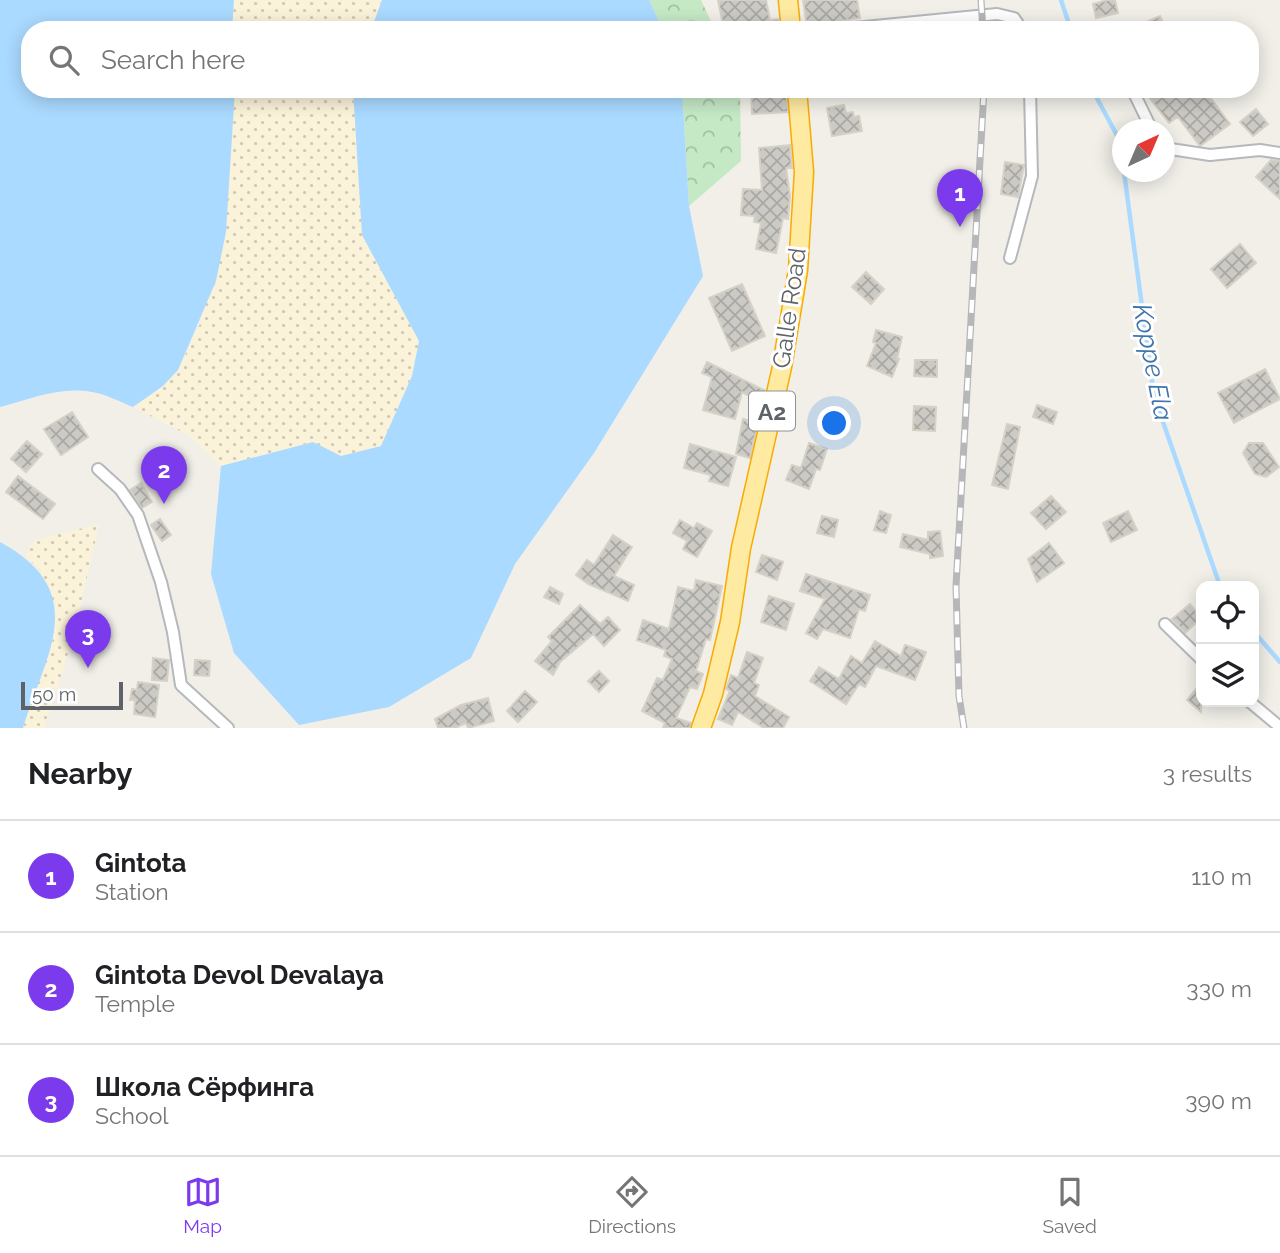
<!DOCTYPE html>
<meta charset="utf-8">
<style>
:root{--surface:#fff;--page:#f2f2f2;--text:#202124;--muted:#757577;--line:#e0e0e0;--accent:#7c3aed}
body{margin:0;font-family:Raleway,sans-serif;background:var(--page);color:var(--text)}
.controls{position:absolute;right:21px;bottom:21px;display:grid;overflow:hidden;border-radius:14px;box-shadow:0 4px 18px #0003}
.controls button{width:63px;height:63px;display:grid;place-items:center;padding:0;border:0;border-bottom:2px solid var(--line);background:var(--surface);color:var(--text);font:35px sans-serif}
.compass{position:absolute;left:1112px;top:119px;width:63px;height:63px;border-radius:50%;background:var(--surface);box-shadow:0 4px 18px #0003;rotate:44deg}
.scale{position:absolute;left:21px;bottom:18px;width:102px;box-sizing:border-box;padding-left:7px;border:4px solid #5f6368;border-top:0;font-size:19px;line-height:24px;white-space:nowrap;color:#5f6368;-webkit-text-stroke:5px #fff;paint-order:stroke}
.you{position:absolute;left:835px;top:424px;width:24px;height:24px;margin:-18px;border:5px solid #fff;border-radius:50%;background:#1a73e8;box-shadow:0 0 0 10px #1a73e833}
.badge{display:grid;place-items:center;width:46px;height:46px;border-radius:50%;background:var(--accent);color:#fff;font-size:23px;font-weight:700}
.pin{position:absolute;translate:-50% -58px;filter:drop-shadow(0 2px 4px #0008)}
.pin::after{content:'';position:absolute;top:37px;width:24px;height:21px;background:inherit;clip-path:polygon(0 0,100% 0,50% 100%)}
.list{margin:0;padding:0;list-style:none}
h2{display:flex;justify-content:space-between;align-items:center;height:91px;margin:0;padding:0 28px;font-size:30px}
h2 small{font-size:23px;font-weight:400;color:var(--muted)}
.list li{display:grid;grid-template-columns:46px 1fr auto;gap:21px;align-items:center;box-sizing:border-box;height:112px;padding:0 28px;border-top:2px solid var(--line)}
.list b{display:block;font-size:26px;white-space:nowrap}
.list p{margin:0;font-size:23px;white-space:nowrap;color:var(--muted)}
.list em{font-size:23px;font-style:normal;color:var(--muted)}
.icon{flex:none;width:38px;height:38px;fill:none;stroke:currentColor;stroke-width:2;stroke-linecap:round;stroke-linejoin:round}
.map{position:relative;flex:none;width:1280px;height:728px;overflow:hidden}
.search{position:absolute;background:var(--surface);box-shadow:0 4px 18px #0003;left:21px;right:21px;top:21px;height:77px;display:flex;align-items:center;gap:18px;box-sizing:border-box;padding:0 24px;border-radius:28px;color:var(--muted);font-size:26px}
.sheet{height:427px;background:var(--surface)}
nav{display:flex;justify-content:space-around;align-items:center;box-sizing:border-box;height:98px;border-top:2px solid var(--line);background:var(--surface);font-size:19px;color:var(--muted)}
nav a{display:grid;justify-items:center;gap:4px}
nav .on{color:var(--accent)}
.map>svg:first-child{display:block}
.forest{fill:url(#forest-crowns)}
.sand{fill:url(#sand-dots)}
.water{fill:#aadaff}
.lines{fill:none;stroke-linecap:round;stroke-linejoin:round}
.stream{stroke:#aadaff;stroke-width:4.5}
.building{fill:url(#building-cross-hatch);stroke:#d6d1c6;stroke-width:2}
.minor-casing{stroke:#b5b8bc;stroke-width:14}
.trunk-casing{stroke:#f9ab00;stroke-width:21}
.minor{stroke:#fff;stroke-width:10}
.trunk{stroke:#feeaa1;stroke-width:18}
.rail-casing{stroke:#b6b7b8;stroke-width:7}
.rail{stroke:#fff;stroke-width:4.5;stroke-dasharray:13;stroke-linecap:butt}
.labels{text-anchor:middle;dominant-baseline:central;stroke-width:6;stroke-linejoin:round;paint-order:stroke}
.shield{fill:#fff;stroke:#8f9295;stroke-width:2}
.shield-label{font-size:23px;font-weight:bold;fill:#5f6368}
.street-label{font-size:24px;fill:#5f6368;stroke:#fff}
.water-label{font-size:26px;font-style:italic;fill:#4174aa;stroke:#fff}
</style>
<div class="map">
<svg width="1280" height="728" viewBox="0 0 1280 728">
<defs>
<pattern id="forest-crowns" width="20" height="18" patternUnits="userSpaceOnUse" patternTransform="scale(1.75)"><rect width="20" height="18" fill="#c5e8c5"/><path d="M2 6a3 3 0 1 1 6 0M12 15a3 3 0 1 1 6 0" fill="none" stroke="#a3c0a4"/></pattern>
<pattern id="sand-dots" width="8" height="8" patternUnits="userSpaceOnUse" patternTransform="scale(1.75)"><rect width="8" height="8" fill="#fbf3d9"/><path d="M2 2h.1M6 6h.1" fill="none" stroke="#cec8b4" stroke-width="1.8" stroke-linecap="round"/></pattern>
<pattern id="building-cross-hatch" width="8" height="8" patternUnits="userSpaceOnUse" patternTransform="scale(1.75)"><rect width="8" height="8" fill="#cccac5"/><path d="M0 0l8 8M0 8l8-8" fill="none" stroke="#a9a8a4"/></pattern>
</defs>
<rect width="100%" height="100%" fill="#f1efe8"/>
<path class="forest" d="M649,0H701L715,30H663Z
M682,89H740L741,161L689,206Z"/>
<path class="sand" d="M234,0H382L371,30H232Z
M235,89H353L362,234L419,341L412,376L381,446L341,456L313,442L221,466L188,435L133,407L162,386L178,370L200,324L229,162Z
M99,524L73,638L44,728H23L55,633L40,570L26,557L32,543L39,539Z"/>
<path class="water" d="M0,0H234L232,30H30V89H235L226,232L216,281L178,370L163,386L133,407C120,402 106,394 92,392C60,386 30,399 0,407Z
M382,0H649L663,30H371Z
M353,89H682L689,206L703,276L594,453L515,564L471,658L389,707L299,725L234,653L211,574L221,466L313,442L341,456L381,446L412,376L419,341L362,235Z
M0,542C92,592 46,653 23,728H0Z"/>
<g class="lines">
<path class="stream" d="M1061,0L1071,30
M1092,89L1120,141L1122,162
M1124,172L1154,396L1220,586
M1254,632L1280,662"/>
</g>
<path class="building" d="M718,0H766L770,20L778,19L780,30H724Z
M803,0H857L860,18L807,27Z
M1107,0H1115L1118,13L1096,18L1093,4Z
M1160,16L1166,30H1128Z
M751,89H786L788,112L752,114Z
M1157,89H1204L1230,124L1200,146L1178,117L1169,123L1148,96Z
M844,105L846,113L853,112L854,117L859,116L862,131L832,136L827,108Z
M1256,109L1268,124L1253,136L1240,122Z
M790,145L792,168H786L790,196L788,219L783,218L776,253L756,249L761,223L754,222L755,216L741,215L743,189L762,190L759,148Z
M1271,160L1280,161V199L1256,177Z
M1005,162L1024,165L1018,197L1001,194Z
M1240,244L1256,263L1227,288L1211,269Z
M866,272L884,289L871,304L852,287Z
M742,284L765,336L732,351L709,298Z
M876,330L902,337L897,359H899L892,377L867,366L876,343L873,342Z
M915,360H937V377L914,376Z
M707,362L764,390L759,401L742,392L735,419L703,410L712,377L702,373Z
M1265,369L1280,399L1234,423L1218,393Z
M1037,405L1057,412L1053,424L1033,417Z
M914,406L936,407L935,431L913,430Z
M72,412L88,437L61,455L44,429Z
M743,419L758,423L750,458L736,454Z
M1007,424L1020,427L1008,489L992,485Z
M27,441L42,454L26,472L11,459Z
M809,443L827,449L820,470L816,469L809,489L786,480L792,465L801,468Z
M1249,443H1263L1279,467L1266,477L1255,474L1243,453Z
M690,444L736,457L728,486L709,481L711,475L684,468Z
M18,476L55,504L43,519L6,492Z
M141,483L152,502L142,508L130,490Z
M1051,496L1066,512L1046,529L1031,513Z
M880,511L891,515L886,533L874,530Z
M1128,511L1137,530L1111,542L1103,523Z
M822,516L838,520L834,537L817,533Z
M160,519L171,535L162,541L151,525Z
M680,520L694,528L697,523L712,531L697,557L683,549L687,541L673,533Z
M940,531L943,556L930,558V554L900,547L903,534L928,540V532Z
M613,535L632,547L614,576L634,585L628,601L588,584L576,575L587,560L594,565Z
M1049,543L1064,563L1037,582L1028,559Z
M762,555L783,562L777,580L756,572Z
M806,574L870,595L865,611L859,609L850,638L823,629L817,639L806,633L825,599L800,591Z
M696,580L722,586L710,640L706,639L696,671L703,674L697,689L690,687L676,718L691,723L690,728H663L665,723L642,711L657,678L663,680L672,659L664,656L666,650L637,640L643,620L669,629L678,587L694,591Z
M550,587L563,594L559,604L544,597Z
M769,596L794,604L786,630L761,622Z
M1190,604L1201,618L1185,633L1172,619Z
M580,605L600,624L608,617L620,630L604,646L593,634L560,662L553,675L535,661L552,641L548,637Z
M875,641L901,656L905,645L926,652L915,680L876,666L865,687L859,684L846,704L810,681L819,667L839,679L851,656L862,663Z
M747,652L763,658L754,683L759,685L755,696L789,717L783,728H764L738,712L732,725L718,719L730,691L726,689L731,675L738,678Z
M153,658L169,660L167,681L152,680Z
M195,660L210,661L209,676L194,675Z
M599,671L609,681L599,692L588,681Z
M138,682L159,685L155,717L134,714L135,700H130L132,689L137,690Z
M1201,683V712L1187,700Z
M525,691L537,702L518,722L507,711Z
M488,698L494,721L468,728L466,723L455,728H438L435,719L461,705Z"/>
<g class="lines">
<defs>
<path id="minor" d="M834,30L997,14L1014,18L1022,30
M1132,89L1152,130
M1164,148L1210,155L1260,150L1280,153
M1010,258L1032,176L1030,89
M98,469L120,489L138,515L161,582L173,632L181,685L228,728
M1165,624L1201,659
M1250,702L1280,727"/>
<path id="trunk" d="M788,0L791,30
M701,728L713,694L730,622L741,548L782,367L798,270L804,172L797,89"/>
</defs>
<use href="#minor" class="minor-casing"/>
<use href="#trunk" class="trunk-casing"/>
<use href="#minor" class="minor"/>
<use href="#trunk" class="trunk"/>
<defs>
<path id="rail" d="M981,0L983,30
M964,728L959,696L956,586L984,89"/>
</defs>
<use href="#rail" class="rail-casing"/>
<use href="#rail" class="rail"/>
</g>
<g class="labels">
<rect class="shield" x="749" y="391.5" width="46" height="39" rx="5"/>
<g class="shield-label">
<text x="772" y="411">A2</text>
</g>
<g class="street-label">
<text transform="translate(789 308) rotate(-82)">Galle Road</text>
</g>
<g class="water-label">
<text transform="translate(1153 362) rotate(79)">Koppe Ela</text>
</g>
</g>
</svg>
<div class="controls">
<button><svg class="icon" aria-label="locate" viewBox="0 0 24 24"><circle cx="12" cy="12" r="6"/><path d="M12 2v4M12 18v4M2 12h4M18 12h4"/></svg></button>
<button><svg class="icon" aria-label="layers" viewBox="0 0 24 24"><path d="M12 4l9 5-9 5-9-5zM3 14l9 5 9-5"/></svg></button>
</div>
<svg class="compass" viewBox="-18 -18 36 36"><path d="M0-13l5 13h-10z" fill="#e53935"/><path d="M0 13l5-13h-10z" fill="#757577"/></svg>
<div class="scale">50 m</div>
<div class="you"></div>
<div class="pin badge" style="left:960px;top:227px">1</div>
<div class="pin badge" style="left:164px;top:504px">2</div>
<div class="pin badge" style="left:88px;top:668px">3</div>
<div class="search"><svg class="icon" aria-label="search" viewBox="0 0 24 24"><circle cx="10" cy="10" r="6"/><path d="M15 15l6 6"/></svg>Search here</div>
</div>
<section class="sheet">
<h2>Nearby<small>3 results</small></h2>
<ul class="list">
<li><span class="badge">1</span><div><b>Gintota</b><p>Station</p></div><em>110 m</em></li>
<li><span class="badge">2</span><div><b>Gintota Devol Devalaya</b><p>Temple</p></div><em>330 m</em></li>
<li><span class="badge">3</span><div><b>Школа Сёрфинга</b><p>School</p></div><em>390 m</em></li>
</ul>
</section>
<nav>
<a class="on"><svg class="icon" aria-label="map" viewBox="0 0 24 24"><path d="M3 6l6-2 6 2 6-2v14l-6 2-6-2-6 2zM9 4v14M15 6v14"/></svg>Map</a>
<a><svg class="icon" aria-label="directions" viewBox="0 0 24 24"><path d="M12 3l9 9-9 9-9-9zM9 14v-3h6M13 9l2 2-2 2"/></svg>Directions</a>
<a><svg class="icon" aria-label="saved" viewBox="0 0 24 24"><path d="M7 4h10v16l-5-4-5 4z"/></svg>Saved</a>
</nav>
